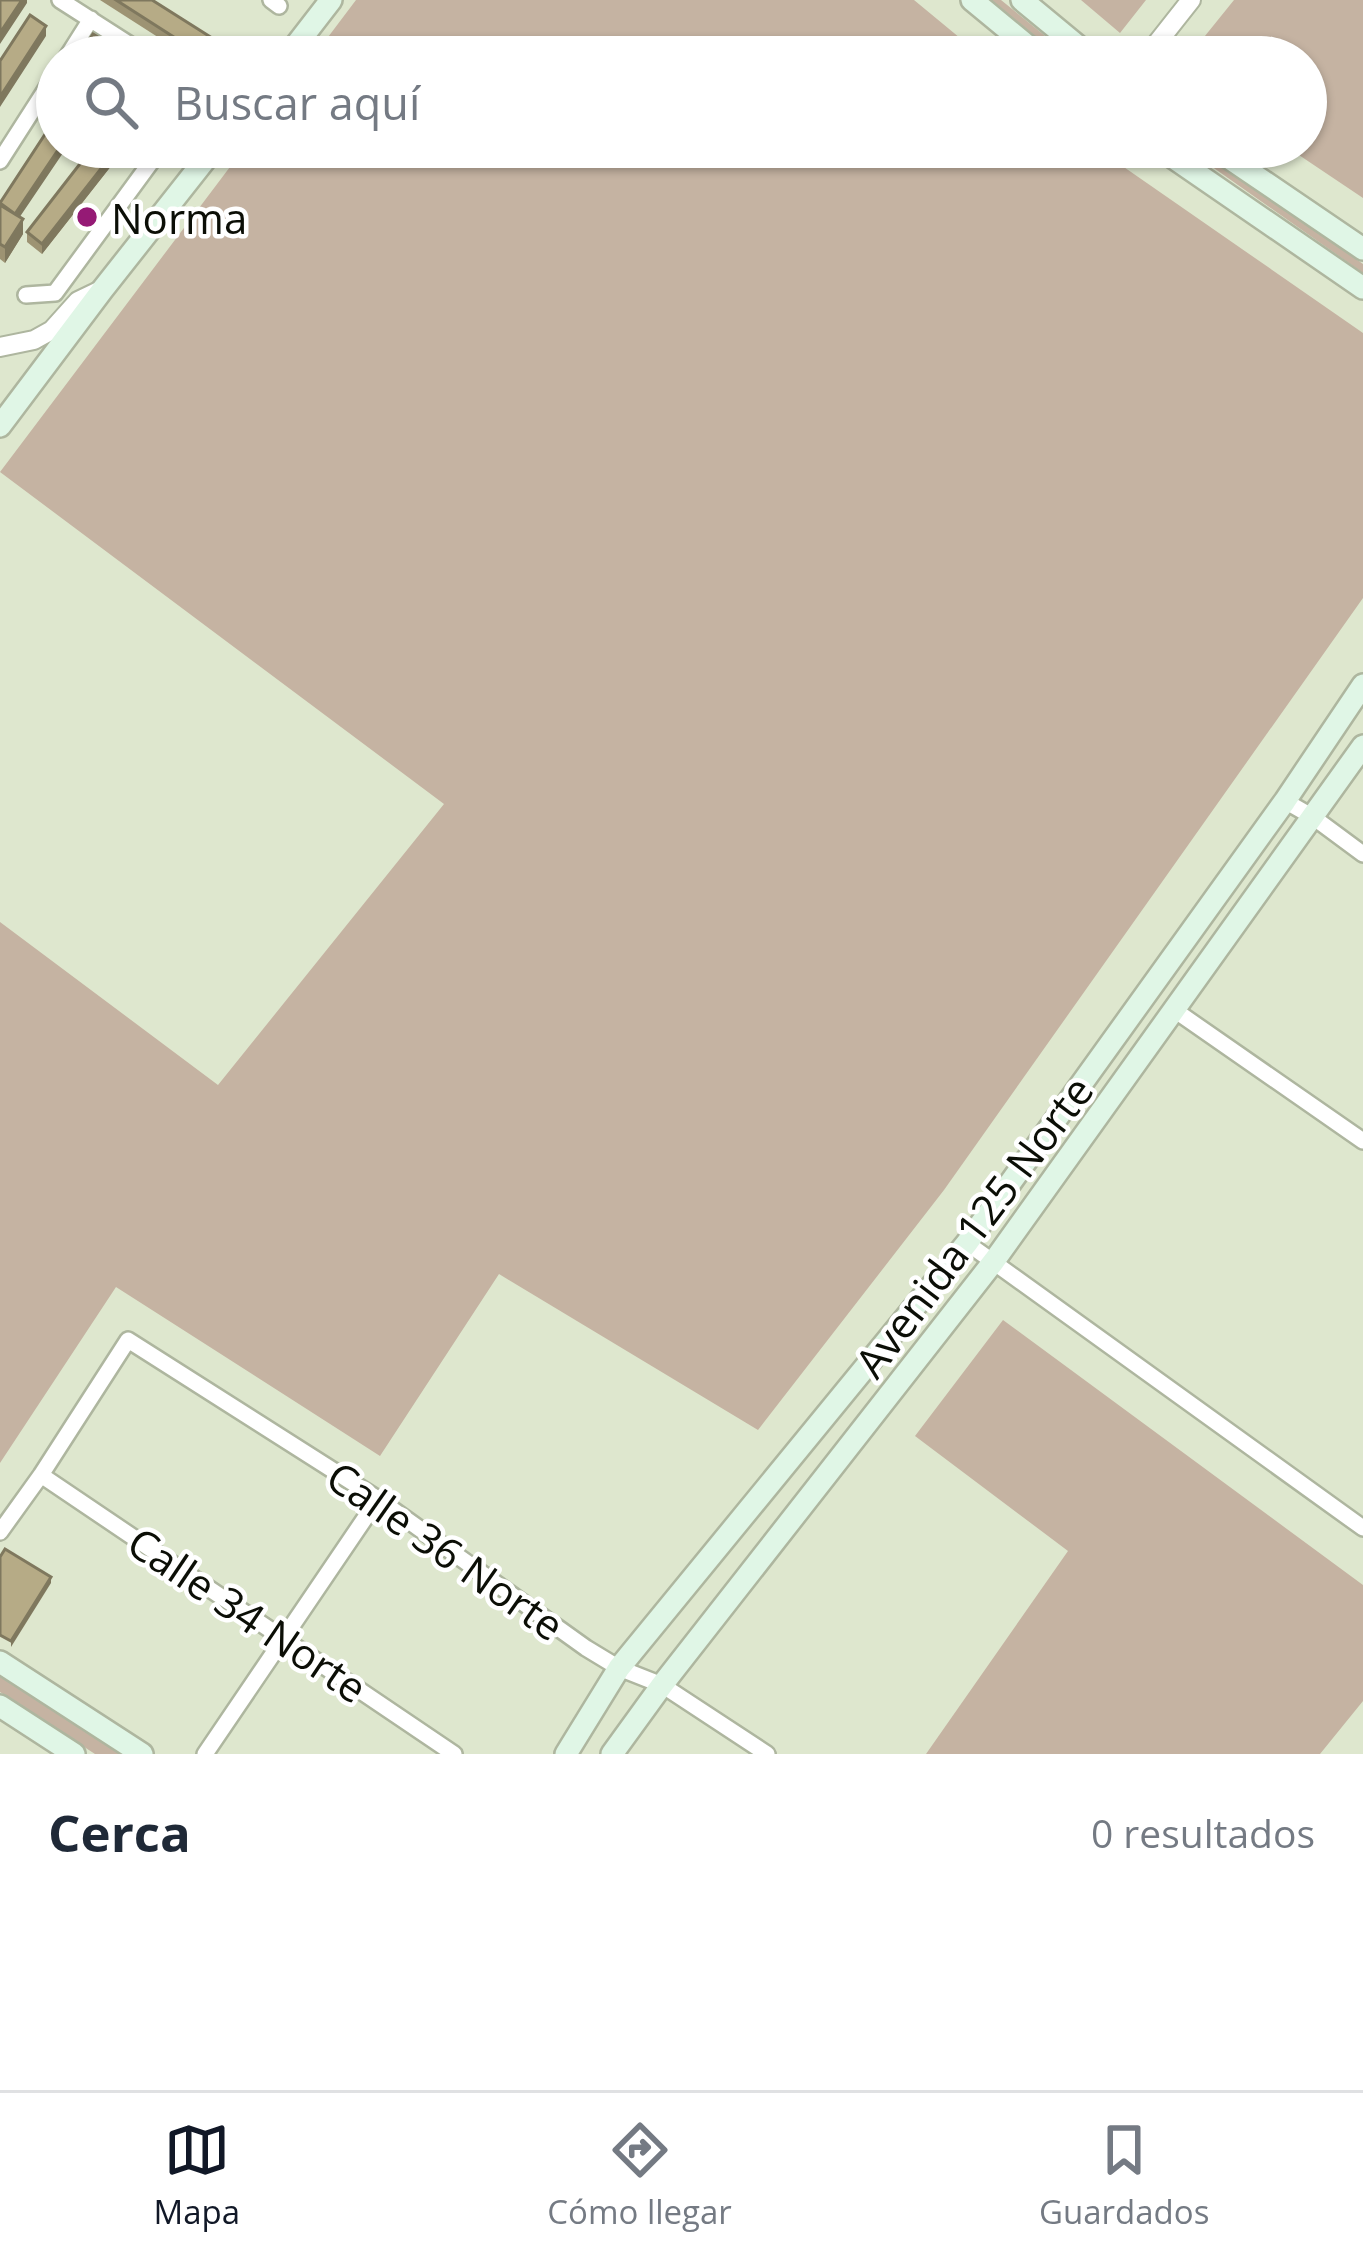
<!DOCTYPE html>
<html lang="es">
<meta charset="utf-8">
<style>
:root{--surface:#fff;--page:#f6f6f7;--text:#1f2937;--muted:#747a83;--line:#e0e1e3;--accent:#111827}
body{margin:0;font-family:"Open Sans",sans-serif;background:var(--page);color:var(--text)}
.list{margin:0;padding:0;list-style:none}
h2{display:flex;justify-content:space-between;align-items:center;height:156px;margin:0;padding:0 48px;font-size:51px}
h2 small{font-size:39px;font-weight:400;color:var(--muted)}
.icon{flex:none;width:66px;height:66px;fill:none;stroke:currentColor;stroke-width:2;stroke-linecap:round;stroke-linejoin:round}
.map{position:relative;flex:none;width:1363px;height:1754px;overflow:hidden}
.search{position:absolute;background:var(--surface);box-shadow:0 3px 9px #0004;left:36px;right:36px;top:36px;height:132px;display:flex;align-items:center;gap:30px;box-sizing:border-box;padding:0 42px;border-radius:66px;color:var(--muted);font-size:45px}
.sheet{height:336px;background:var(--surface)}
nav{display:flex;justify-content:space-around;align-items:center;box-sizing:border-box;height:168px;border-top:3px solid var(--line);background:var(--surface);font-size:33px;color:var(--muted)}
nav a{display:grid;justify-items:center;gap:6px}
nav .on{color:var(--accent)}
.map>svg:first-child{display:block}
.green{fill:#c5b3a2}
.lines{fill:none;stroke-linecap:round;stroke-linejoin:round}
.minor-casing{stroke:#aeb69f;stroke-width:20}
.tertiary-casing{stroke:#aeb69f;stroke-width:22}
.secondary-casing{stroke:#aeb69f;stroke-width:26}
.minor{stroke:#fff;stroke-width:15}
.tertiary{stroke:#fff;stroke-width:18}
.secondary{stroke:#e0f6e6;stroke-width:21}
.wall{fill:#9d9373}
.shaded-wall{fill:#7f785e}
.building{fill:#b6ab86;stroke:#7f785e;stroke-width:3}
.poi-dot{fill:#951a75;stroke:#fff;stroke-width:4.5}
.labels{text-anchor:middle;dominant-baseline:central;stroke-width:9;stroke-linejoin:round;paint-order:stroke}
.poi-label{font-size:42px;fill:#0b0e06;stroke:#fff;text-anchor:start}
.street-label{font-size:42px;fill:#0b0e06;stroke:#fff}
</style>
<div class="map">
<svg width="1363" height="1754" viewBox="0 0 1363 1754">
<rect width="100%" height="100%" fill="#dee7ce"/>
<path class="green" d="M356,0H914L983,57H313Z
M990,0H1001L1071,57H1061Z
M1081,0H1146L1120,33Z
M1234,0H1363V198L1287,147H1306V57H1188Z
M245,147H1095L1363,333V598L944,1190L758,1430L499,1274L380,1456L116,1287L0,1463V922L218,1085L444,804L0,472Z
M1184,147H1195L1363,264V273Z
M1003,1320L1363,1585V1701L1320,1754H926L1068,1551L915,1436Z
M0,1674L121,1754H95L0,1692Z"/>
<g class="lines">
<defs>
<path id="minor" d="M60,0L149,57
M271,0L279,6
M67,57L91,19
M0,161L57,72
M26,295L55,293L162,147
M1285,801L1313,817L1363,854
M1173,1009L1363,1141
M967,1243L1363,1528
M41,1475L454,1754
M0,1532L41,1475L128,1340L378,1499L586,1648L619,1668L662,1685L767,1754
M205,1754L378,1499"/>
<path id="tertiary" d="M1146,57L1191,0
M0,347L34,340L52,330L78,301L103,289"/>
<path id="secondary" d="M972,0L1041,57
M1022,0L1091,57
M287,57L331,0
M1158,147L1363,288
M1213,147L1363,249
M0,426L103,289L215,147
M0,1662L142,1754
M0,1706L74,1754
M566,1754L619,1668L967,1243L1285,801L1363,685
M612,1754L662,1685L994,1261L1363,746"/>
</defs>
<use href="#minor" class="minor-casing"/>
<use href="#tertiary" class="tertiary-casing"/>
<use href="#secondary" class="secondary-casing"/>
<use href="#minor" class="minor"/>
<use href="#tertiary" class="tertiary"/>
<use href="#secondary" class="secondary"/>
</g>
<path class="wall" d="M100,0H152L239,57H189Z
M87,44L120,57H91L87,55Z
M93,147H126L42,254L27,242V232Z
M0,203L20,217L23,234L5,263L0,259Z"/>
<path class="shaded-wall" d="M22,0H27V3L0,44V33Z
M46,26V36L0,107V97Z
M60,147H67L15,224V214Z
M118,147H126L42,254V244Z
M23,219V234L5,263V247Z
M51,1577V1583L11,1647V1641Z"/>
<path class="building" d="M1,0H22L0,33V1Z
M116,0H152L239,55L238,57H205Z
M30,15L46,26L0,97V61Z
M93,34L120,51L116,57H95L99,52L87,44Z
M57,116V147H60L15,214L0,203Z
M93,147H118L42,244L27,232Z
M0,205L23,219L5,247L0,244Z
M5,1549L51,1577L11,1641L0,1635V1557Z"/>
<circle class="poi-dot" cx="87" cy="217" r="12"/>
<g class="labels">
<g class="poi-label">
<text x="111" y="217">Norma</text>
</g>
<g class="street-label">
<text transform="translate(973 1226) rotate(-53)">Avenida 125 Norte</text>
<text transform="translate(446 1550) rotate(35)">Calle 36 Norte</text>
<text transform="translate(248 1614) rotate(34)">Calle 34 Norte</text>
</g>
</g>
</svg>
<div class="search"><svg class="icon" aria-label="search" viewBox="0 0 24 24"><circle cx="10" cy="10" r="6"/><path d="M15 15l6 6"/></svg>Buscar aquí</div>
</div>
<section class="sheet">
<h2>Cerca<small>0 resultados</small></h2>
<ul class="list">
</ul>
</section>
<nav>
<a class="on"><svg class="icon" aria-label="map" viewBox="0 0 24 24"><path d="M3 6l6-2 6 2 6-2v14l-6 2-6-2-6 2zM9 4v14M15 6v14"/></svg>Mapa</a>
<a><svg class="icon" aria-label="directions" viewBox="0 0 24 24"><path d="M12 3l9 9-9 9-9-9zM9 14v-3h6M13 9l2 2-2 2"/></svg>Cómo llegar</a>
<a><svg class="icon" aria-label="saved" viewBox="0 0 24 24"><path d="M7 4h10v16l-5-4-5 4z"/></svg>Guardados</a>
</nav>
